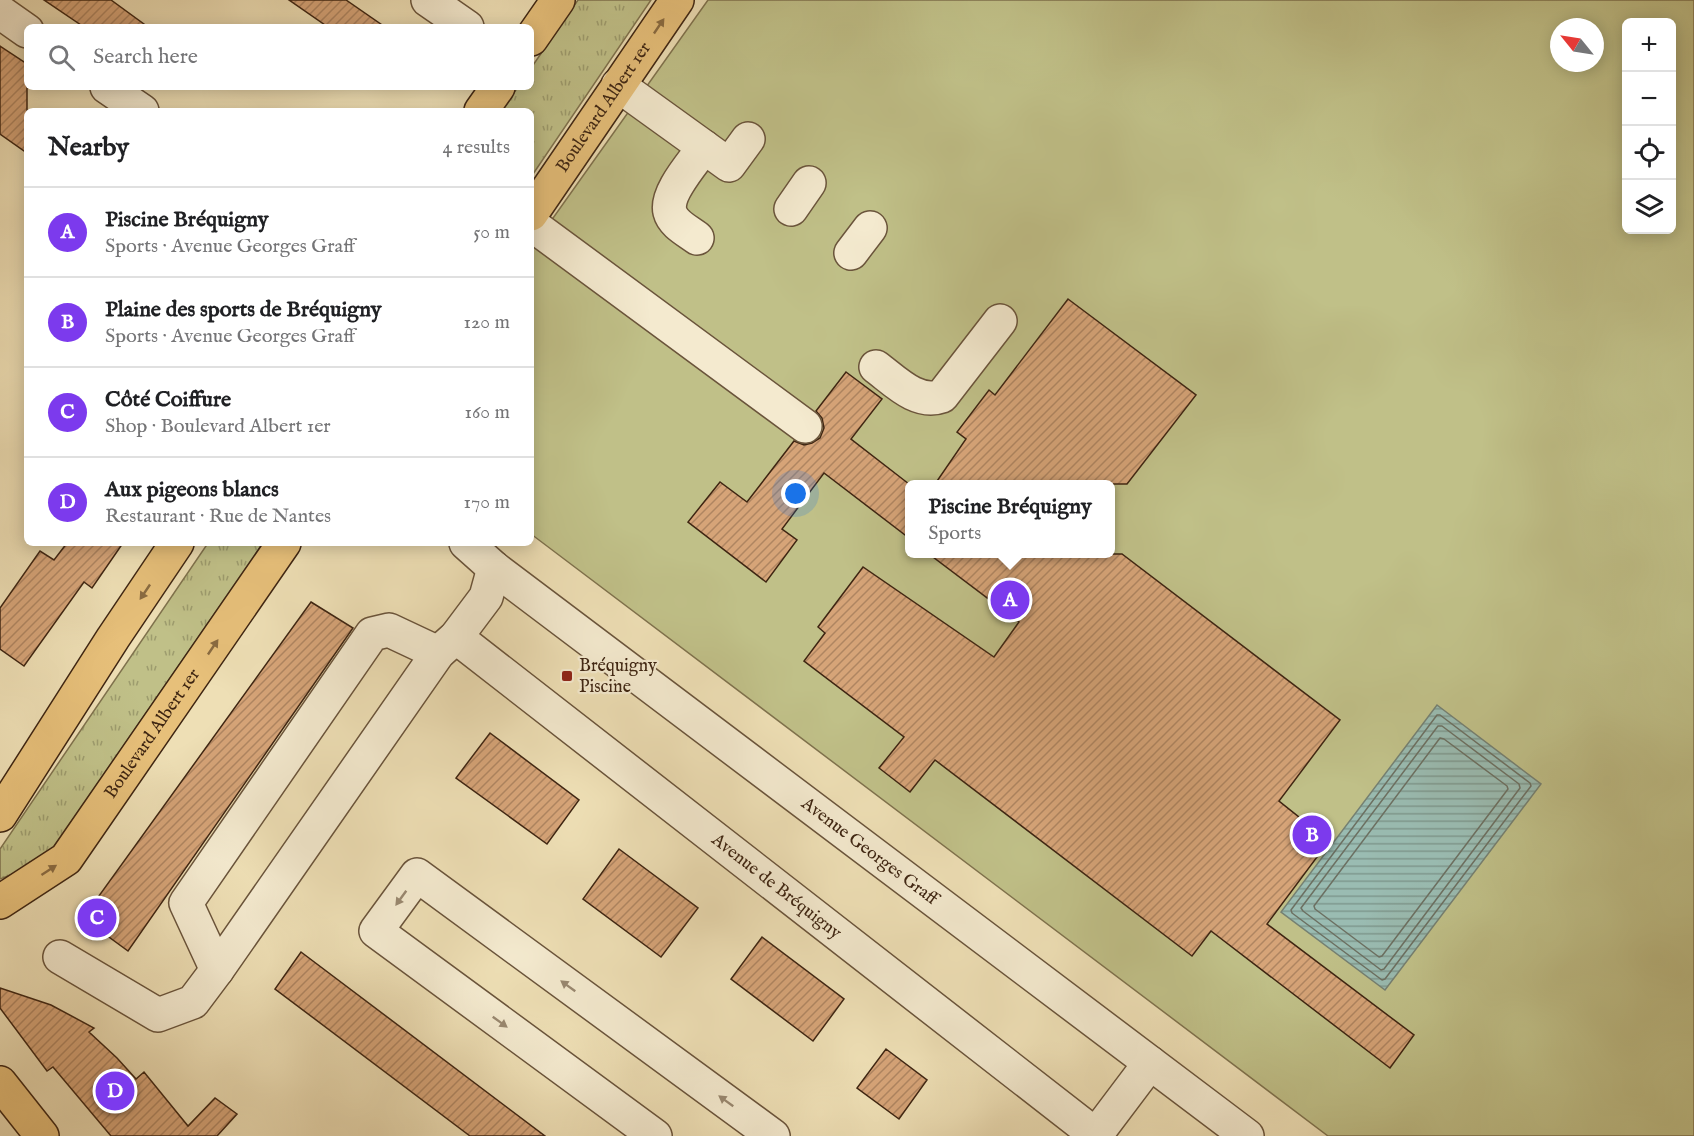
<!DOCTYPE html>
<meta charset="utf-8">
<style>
:root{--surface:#fff;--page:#f2f2f2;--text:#202124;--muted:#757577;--line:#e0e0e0;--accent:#7c3aed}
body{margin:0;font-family:"IM FELL English",serif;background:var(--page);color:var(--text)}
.controls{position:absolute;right:18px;top:18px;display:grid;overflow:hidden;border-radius:9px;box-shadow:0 3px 15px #0003}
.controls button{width:54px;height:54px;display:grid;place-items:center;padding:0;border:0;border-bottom:2px solid var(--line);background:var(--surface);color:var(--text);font:30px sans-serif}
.compass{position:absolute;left:1550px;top:18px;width:54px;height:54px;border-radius:50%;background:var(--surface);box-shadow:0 3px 15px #0003;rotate:300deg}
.you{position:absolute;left:796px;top:494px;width:21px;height:21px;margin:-15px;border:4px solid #fff;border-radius:50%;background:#1a73e8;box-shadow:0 0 0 9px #1a73e833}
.badge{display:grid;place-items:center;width:39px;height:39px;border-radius:50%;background:var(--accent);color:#fff;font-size:20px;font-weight:700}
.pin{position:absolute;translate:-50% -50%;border:3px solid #fff;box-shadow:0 2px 6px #0006}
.popup{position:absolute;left:905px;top:480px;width:210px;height:78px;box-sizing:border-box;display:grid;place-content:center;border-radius:9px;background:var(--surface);filter:drop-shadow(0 2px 4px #0005);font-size:20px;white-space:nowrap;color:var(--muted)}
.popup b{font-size:22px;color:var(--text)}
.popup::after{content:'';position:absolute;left:50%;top:100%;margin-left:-12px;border:12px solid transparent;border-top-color:var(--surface)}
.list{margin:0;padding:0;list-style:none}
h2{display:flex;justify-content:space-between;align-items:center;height:78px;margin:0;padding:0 24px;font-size:26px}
h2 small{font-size:20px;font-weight:400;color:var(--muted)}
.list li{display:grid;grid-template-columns:39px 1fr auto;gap:18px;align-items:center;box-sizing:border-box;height:90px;padding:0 24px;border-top:2px solid var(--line)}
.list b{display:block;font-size:22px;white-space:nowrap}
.list p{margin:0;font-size:20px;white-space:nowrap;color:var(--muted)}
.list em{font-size:20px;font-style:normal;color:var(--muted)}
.icon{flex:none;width:33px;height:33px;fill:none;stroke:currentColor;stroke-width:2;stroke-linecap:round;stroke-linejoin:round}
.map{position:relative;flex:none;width:1694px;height:1136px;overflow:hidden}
.search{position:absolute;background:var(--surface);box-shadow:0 3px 15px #0003;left:24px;top:24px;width:510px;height:66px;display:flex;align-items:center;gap:15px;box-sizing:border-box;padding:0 21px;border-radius:9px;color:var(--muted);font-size:22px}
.panel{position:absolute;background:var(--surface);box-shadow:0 3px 15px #0003;left:24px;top:108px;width:510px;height:438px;border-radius:9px}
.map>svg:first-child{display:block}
.grass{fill:url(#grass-tufts);stroke:#7f724d;stroke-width:1.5}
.green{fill:#c0c088;stroke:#7f724d;stroke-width:1.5;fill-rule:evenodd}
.water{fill:url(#water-rules);stroke:#758072;stroke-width:1.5}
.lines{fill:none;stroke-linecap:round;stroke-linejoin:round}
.shore{stroke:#6c7062;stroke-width:1.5}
.building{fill:url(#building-hatch);stroke:#3e2512;stroke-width:1.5}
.minor-casing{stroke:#6a543b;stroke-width:36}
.major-casing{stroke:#3e2512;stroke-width:36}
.minor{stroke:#f4eacf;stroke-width:33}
.major{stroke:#e7c07a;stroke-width:33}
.oneway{fill:#8a6b41}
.oneway2{fill:#998870}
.poi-dot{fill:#8f2418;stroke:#f4eacf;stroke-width:2}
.labels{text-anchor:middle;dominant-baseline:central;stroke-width:4.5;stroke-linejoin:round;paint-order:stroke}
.street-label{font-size:18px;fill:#3e2512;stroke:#f4eacf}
.poi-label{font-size:18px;fill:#3e2512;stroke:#f4eacf;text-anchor:start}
</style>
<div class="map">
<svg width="1694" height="1136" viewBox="0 0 1694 1136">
<defs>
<pattern id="grass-tufts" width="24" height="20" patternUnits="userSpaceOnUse" patternTransform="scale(1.5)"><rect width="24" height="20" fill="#c0c088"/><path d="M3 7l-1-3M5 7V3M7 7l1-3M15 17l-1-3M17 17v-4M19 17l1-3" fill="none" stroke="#9d9c6e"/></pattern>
<pattern id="water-rules" width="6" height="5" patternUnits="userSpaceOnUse" patternTransform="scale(1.5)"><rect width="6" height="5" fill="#9abcb2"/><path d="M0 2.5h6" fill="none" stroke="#7f998f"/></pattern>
<pattern id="building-hatch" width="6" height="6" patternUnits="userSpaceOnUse" patternTransform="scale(1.5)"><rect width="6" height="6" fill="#d6a478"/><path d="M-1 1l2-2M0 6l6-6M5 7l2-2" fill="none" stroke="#af8561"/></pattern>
</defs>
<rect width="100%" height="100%" fill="#eedfb5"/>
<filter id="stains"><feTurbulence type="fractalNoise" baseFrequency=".00333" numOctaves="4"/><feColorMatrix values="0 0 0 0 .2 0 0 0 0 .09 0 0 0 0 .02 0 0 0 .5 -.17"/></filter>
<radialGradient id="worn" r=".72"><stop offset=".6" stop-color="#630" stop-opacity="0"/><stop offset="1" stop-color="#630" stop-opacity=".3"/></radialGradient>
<path class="grass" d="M578,0H651L531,177V111H501L518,87H531V68Z
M208,543H263L54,847L23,870L0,879V849Z"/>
<path class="green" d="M708,0H1694V1136H1328L531,534V249ZM1626,22H1672V230H1626ZM1559,27H1595V63H1559ZM910,484H1110V554H910Z"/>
<path class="water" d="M1437,705L1541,784L1385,990L1281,912Z"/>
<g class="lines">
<path class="shore" d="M1437,715H1440L1530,783L1531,786L1385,979L1382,980L1292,913L1291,910Z
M1438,726H1442L1519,784L1520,788L1384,969L1381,970L1303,911L1301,908Z
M1440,738L1444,739L1507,786L1508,789L1382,956L1379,957L1315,909L1314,906Z"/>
</g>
<path class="building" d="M44,0H111L148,27H84Z
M289,0H346L385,27H328Z
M0,46L27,64V153L0,134Z
M1068,299L1196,395L1127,484H935L966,439L957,432L989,390L995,395Z
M846,372L882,399L851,439L909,484V538L824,473L782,529L797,540L766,582L688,522L720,482L747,502L794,441L804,445L812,443L820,438L824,428L822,418L816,411Z
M67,543H123L92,588L84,582L24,666L0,649V608L40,551L54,560Z
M929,554H1122L1340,720L1279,801L1329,841L1267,924L1414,1035L1390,1068L1211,931L1192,956L935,760L910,792L879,768L904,737L804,661L825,633L818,627L863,567L994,657L1019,622Z
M311,602L353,628L128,951L83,918Z
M490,733L579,800L547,844L456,778Z
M619,849L698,908L661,957L583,899Z
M762,937L844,999L813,1041L731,979Z
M301,952L545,1136H470L275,989Z
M0,988L51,1005L94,1028L89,1032L117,1058L136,1079L144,1072L188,1126L215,1098L237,1114L217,1136H111L53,1067L47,1071L0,1008Z
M886,1049L927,1080L899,1119L857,1088Z"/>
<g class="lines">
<defs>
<g id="minor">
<path d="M428,0L467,27"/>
<path d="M0,12L27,31"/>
<path d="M618,85L729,165L748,139"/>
<path d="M107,87L142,111"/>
<path d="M791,209L809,183"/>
<path d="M531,224L805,426"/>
<path d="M697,238C688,231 673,224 670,212C665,193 694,162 704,147"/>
<path d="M851,253L870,228"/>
<path d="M876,367C895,381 917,405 942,396L1000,321"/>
<path id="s1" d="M466,543L494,568L1247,1136"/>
<path id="s2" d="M456,637L1097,1136"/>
<path d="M60,957L158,1015L193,1002L217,970L438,653L456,637L486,597L494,568"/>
<path d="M217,970L186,903L372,634L389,630L438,653"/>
<path d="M655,1136L376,931L417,875L773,1136"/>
<path d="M1095,1136L1150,1063"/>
</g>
<g id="major">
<path d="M531,39L558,0"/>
<path d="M481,111L498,87"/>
<path id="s3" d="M531,214L677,0"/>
<path d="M0,815L113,638L177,543"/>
<path id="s4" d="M0,902L66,859L284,543"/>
<path d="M0,1083L42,1136"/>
</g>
</defs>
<use href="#minor" class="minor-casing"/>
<use href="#major" class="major-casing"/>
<use href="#minor" class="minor"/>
<use href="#major" class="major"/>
</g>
<defs><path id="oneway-solid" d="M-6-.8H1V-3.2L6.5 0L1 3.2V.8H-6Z" transform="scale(1.5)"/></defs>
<g class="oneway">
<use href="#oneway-solid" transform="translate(659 26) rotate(-56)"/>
<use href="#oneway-solid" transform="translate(145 592) rotate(124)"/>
<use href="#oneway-solid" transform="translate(213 647) rotate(-56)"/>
<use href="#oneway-solid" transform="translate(49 870) rotate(-33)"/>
</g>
<g class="oneway2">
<use href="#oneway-solid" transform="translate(401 898) rotate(126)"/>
<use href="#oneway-solid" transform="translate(568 986) rotate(-144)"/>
<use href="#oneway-solid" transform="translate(500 1022) rotate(36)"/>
<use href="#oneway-solid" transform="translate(726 1101) rotate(-144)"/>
</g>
<rect class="poi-dot" x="561" y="670" width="12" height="12" rx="3"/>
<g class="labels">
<g class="street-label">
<text stroke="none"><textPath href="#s3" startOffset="129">Boulevard Albert 1er</textPath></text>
<text stroke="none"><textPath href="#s4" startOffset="231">Boulevard Albert 1er</textPath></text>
<text stroke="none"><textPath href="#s1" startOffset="508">Avenue Georges Graff</textPath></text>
<text stroke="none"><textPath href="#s2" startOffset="406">Avenue de Bréquigny</textPath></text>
</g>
<g class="poi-label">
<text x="579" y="666">Bréquigny<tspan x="579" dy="21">Piscine</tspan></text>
</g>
</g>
<rect width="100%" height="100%" filter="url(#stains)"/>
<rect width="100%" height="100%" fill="url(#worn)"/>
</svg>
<div class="controls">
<button>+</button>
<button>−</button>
<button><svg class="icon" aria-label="locate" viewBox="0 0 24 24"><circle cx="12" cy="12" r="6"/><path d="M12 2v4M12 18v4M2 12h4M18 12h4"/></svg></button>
<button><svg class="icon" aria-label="layers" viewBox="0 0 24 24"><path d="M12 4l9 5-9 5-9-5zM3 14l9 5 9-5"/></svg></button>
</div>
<svg class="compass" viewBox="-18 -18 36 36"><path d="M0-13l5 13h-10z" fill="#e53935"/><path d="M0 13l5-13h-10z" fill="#757577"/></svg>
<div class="you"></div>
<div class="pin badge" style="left:1010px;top:600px">A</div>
<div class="popup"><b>Piscine Bréquigny</b>Sports</div>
<div class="pin badge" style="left:1312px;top:835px">B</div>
<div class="pin badge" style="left:97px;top:918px">C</div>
<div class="pin badge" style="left:115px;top:1091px">D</div>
<div class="search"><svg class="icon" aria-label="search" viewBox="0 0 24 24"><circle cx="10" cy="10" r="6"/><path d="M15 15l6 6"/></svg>Search here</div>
<section class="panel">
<h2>Nearby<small>4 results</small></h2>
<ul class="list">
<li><span class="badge">A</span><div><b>Piscine Bréquigny</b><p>Sports · Avenue Georges Graff</p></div><em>50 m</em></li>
<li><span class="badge">B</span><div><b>Plaine des sports de Bréquigny</b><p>Sports · Avenue Georges Graff</p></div><em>120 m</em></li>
<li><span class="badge">C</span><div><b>Côté Coiffure</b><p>Shop · Boulevard Albert 1er</p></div><em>160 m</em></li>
<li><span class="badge">D</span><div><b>Aux pigeons blancs</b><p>Restaurant · Rue de Nantes</p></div><em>170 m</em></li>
</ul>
</section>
</div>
